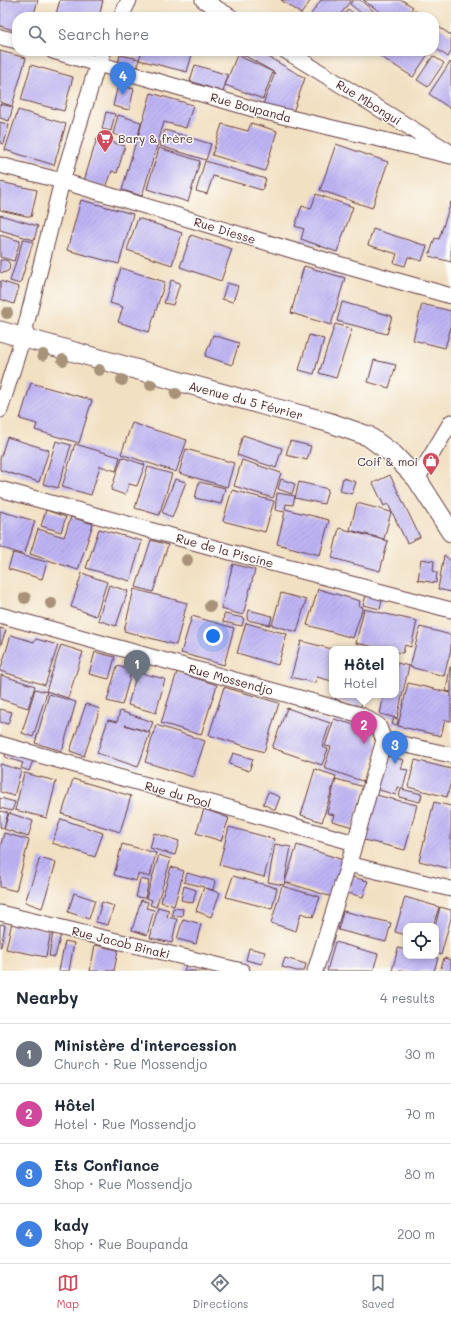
<!DOCTYPE html>
<meta charset="utf-8">
<style>
:root{--surface:#fff;--page:#f2f2f3;--text:#1f2937;--muted:#747a83;--line:#e0e1e3;--accent:#d1495b}
body{margin:0;font-family:Mali,sans-serif;background:var(--page);color:var(--text)}
.controls{position:absolute;right:12px;bottom:12px;display:grid;overflow:hidden;border-radius:8px;box-shadow:0 2px 6px #0003}
.controls button{width:36px;height:36px;display:grid;place-items:center;padding:0;border:0;border-bottom:1px solid var(--line);background:var(--surface);color:var(--text);font:20px sans-serif}
.you{position:absolute;left:213px;top:636px;width:14px;height:14px;margin:-10px;border:3px solid #fff;border-radius:50%;background:#1a73e8;box-shadow:0 0 0 6px #1a73e833}
.badge{display:grid;place-items:center;width:26px;height:26px;border-radius:50%;background:var(--accent);color:#fff;font-size:13px;font-weight:700}
.pin{position:absolute;translate:-50% -33px;filter:drop-shadow(0 1px 2px #0008)}
.pin::after{content:'';position:absolute;top:21px;width:14px;height:12px;background:inherit;clip-path:polygon(0 0,100% 0,50% 100%)}
.popup{position:absolute;left:329px;top:646px;width:70px;height:52px;box-sizing:border-box;display:grid;place-content:center;border-radius:8px;background:var(--surface);filter:drop-shadow(0 1px 3px #0005);font-size:13px;white-space:nowrap;color:var(--muted)}
.popup b{font-size:15px;color:var(--text)}
.popup::after{content:'';position:absolute;left:50%;top:100%;margin-left:-8px;border:8px solid transparent;border-top-color:var(--surface)}
.list{margin:0;padding:0;list-style:none}
h2{display:flex;justify-content:space-between;align-items:center;height:52px;margin:0;padding:0 16px;font-size:17px}
h2 small{font-size:13px;font-weight:400;color:var(--muted)}
.list li{display:grid;grid-template-columns:26px 1fr auto;gap:12px;align-items:center;box-sizing:border-box;height:60px;padding:0 16px;border-top:1px solid var(--line)}
.list b{display:block;font-size:15px;white-space:nowrap}
.list p{margin:0;font-size:13px;white-space:nowrap;color:var(--muted)}
.list em{font-size:13px;font-style:normal;color:var(--muted)}
.icon{flex:none;width:22px;height:22px;fill:none;stroke:currentColor;stroke-width:2;stroke-linecap:round;stroke-linejoin:round}
.map{position:relative;flex:none;width:451px;height:971px;overflow:hidden}
.search{position:absolute;background:var(--surface);box-shadow:0 2px 6px #0003;left:12px;right:12px;top:12px;height:44px;display:flex;align-items:center;gap:10px;box-sizing:border-box;padding:0 14px;border-radius:16px;color:var(--muted);font-size:15px}
.sheet{height:292px;background:var(--surface)}
nav{display:flex;justify-content:space-around;align-items:center;box-sizing:border-box;height:56px;border-top:1px solid var(--line);background:var(--surface);font-size:11px;color:var(--muted)}
nav a{display:grid;justify-items:center;gap:2px}
nav .on{color:var(--accent)}
.map>svg:first-child{display:block}
.building{fill:url(#building-hatch)}
.lines{fill:none;stroke-linecap:round;stroke-linejoin:round}
.minor-casing{stroke:#633c42;stroke-width:17}
.tertiary-casing{stroke:#633c42;stroke-width:21}
.minor{stroke:#fff;stroke-width:15}
.tertiary{stroke:#fff;stroke-width:19}
.tree{fill:#a8937a}
.labels{text-anchor:middle;dominant-baseline:central;stroke-width:3;stroke-linejoin:round;paint-order:stroke}
.street-label{font-size:12px;fill:#4a1f2b;stroke:#fdfcf7}
.poi-label{font-size:12px;fill:#4a1f2b;stroke:#fdfcf7;text-anchor:start}
</style>
<div class="map">
<svg width="451" height="971" viewBox="0 0 451 971">
<defs>
<pattern id="building-hatch" width="6" height="6" patternUnits="userSpaceOnUse"><rect width="6" height="6" fill="#beb4f4"/><path d="M-1 1l2-2M0 6l6-6M5 7l2-2" fill="none" stroke="#a59ad1"/></pattern>
</defs>
<rect width="100%" height="100%" fill="#fdfcf7"/>
<filter id="ink" filterUnits="userSpaceOnUse"><feTurbulence type="fractalNoise" baseFrequency=".025" numOctaves="2"/><feDisplacementMap in="SourceGraphic" scale="8" xChannelSelector="R" yChannelSelector="G"/><feConvolveMatrix kernelMatrix="1 2 1 2 8 2 1 2 1" color-interpolation-filters="sRGB"/></filter>
<filter id="wash" filterUnits="userSpaceOnUse"><feTurbulence type="fractalNoise" baseFrequency=".012" numOctaves="4" result="noise"/><feDisplacementMap in="SourceGraphic" scale="16" xChannelSelector="R" yChannelSelector="G"/><feGaussianBlur stdDeviation="0.9" result="paint"/><feColorMatrix in="noise" values="0 0 0 0 0 0 0 0 0 0 0 0 0 0 0 0 0 1.4 0 .05"/><feComposite in="paint" operator="in"/></filter>
<g filter="url(#wash)">
<rect width="100%" height="100%" fill="#f2e0c2"/>
<g id="blocks">
<path class="building" d="M0,0H38L33,17H17V31L0,26Z
M60,0H103L99,17H55Z
M281,0H311L301,14Z
M321,0H351L339,17H309Z
M353,0H360L376,13L373,17H366L350,4Z
M363,0H402L413,7L406,17H388Z
M348,9L359,17H343Z
M414,10L424,17H409Z
M191,12L208,17H190Z
M434,24L451,35V52L448,57L434,47Z
M0,51L26,58L12,106L0,102Z
M142,51H193L187,72L139,60Z
M237,51H258L305,78L293,112L263,104L275,73Z
M372,51H430L413,77Z
M120,55L139,59L138,67L118,63Z
M237,55L273,72L263,99L225,85Z
M433,56L444,63L428,87L417,80Z
M450,62L451,63V109L429,94Z
M31,65L73,77L64,111L21,100Z
M195,65L228,75L223,92L190,81Z
M118,85L134,89L129,110L113,106Z
M151,93L193,105L186,128L164,122L142,196L122,190L136,141L113,134L118,115L141,122L138,137Z
M0,104L13,107L9,121L0,118Z
M18,110L66,124L54,165L5,150Z
M106,112L115,114L111,131L102,129Z
M0,122L9,125L4,144L0,143Z
M251,123L277,131L265,171L212,155L222,124L248,131Z
M165,130L211,144L206,160L160,146Z
M97,138L125,146L117,173L112,171L106,188L84,181Z
M336,144L388,162L372,208L320,190Z
M159,148L200,161L188,202L147,189Z
M205,161L266,179L262,190L213,176L207,194L196,191Z
M0,182L37,190L31,217L0,210Z
M316,194L353,207L337,252L301,239L304,229L295,226L302,206L311,209Z
M81,200L133,214L119,264L67,250Z
M451,202V262L429,256L435,238L439,239Z
M0,215L38,226L34,240L0,230Z
M138,218L182,233L172,265L127,250Z
M373,229L427,246L422,261L408,257L405,266L394,263L397,254L368,245Z
M0,235L20,241L14,261L0,257Z
M191,235L232,249L221,281L180,267Z
M23,239L33,242L20,284L10,281Z
M0,260H5L8,261L10,265L9,270L6,272L2,273L0,272Z
M304,266L345,278L331,325L291,313Z
M121,268L165,282L149,332L118,322L123,307L110,303Z
M171,280L180,283L173,305L164,303Z
M0,281L19,287L14,304L0,299Z
M227,283L238,286L233,302L222,299Z
M342,302L392,316L387,334L337,321Z
M422,304L451,311V327L445,348L413,340Z
M335,324L352,329L336,378L319,373Z
M213,335L239,343L232,365L205,356Z
M309,335L324,339L314,374L299,370Z
M374,360L396,365L389,388L368,382Z
M31,383L92,400L79,443L35,430L37,424L20,419Z
M132,423L187,440L176,472L121,454Z
M243,435L282,448L276,468L237,455Z
M7,437L49,450L39,482L0,470V459Z
M56,441L71,445L58,488L43,484Z
M290,441L311,446L307,460L286,455Z
M75,444L120,457L116,471L100,466L91,495L62,487Z
M186,449L234,463L227,487L179,473Z
M122,457L145,465L137,486L129,484L125,495L111,490Z
M242,460L281,473L273,498L234,486Z
M148,467L172,474L159,515L135,508Z
M390,475L420,537L407,543L388,504L384,506L373,483Z
M343,478L356,482L352,494L340,491Z
M175,479L186,482L172,518L162,512Z
M281,479L295,484L292,494L278,489Z
M199,482L225,488L221,504L195,498Z
M299,482L328,489L324,504L295,498Z
M232,490L274,501L265,532L223,521Z
M277,493L295,496L293,505L286,504L285,509L329,520L320,555L277,544L285,512L275,510Z
M357,503L391,512L384,539L350,530Z
M46,510L66,517L61,532L41,526Z
M0,511L35,521L24,555L0,547Z
M71,517L93,524L78,570L30,554L38,529L64,537Z
M339,528L388,541L380,571L332,558Z
M99,529L142,541L130,581L86,568Z
M151,540L168,545L153,592L136,587Z
M13,553L47,562L42,579L8,569Z
M444,555L451,561V592L438,589Z
M421,559L434,561L433,571L437,572L436,583L418,580Z
M233,564L255,570L243,615L221,609Z
M82,573L107,582L96,616L71,607Z
M109,585L128,591L116,626L98,620Z
M134,589L187,603L176,645L124,631Z
M318,589L360,601L359,606L363,607L353,638L307,625Z
M281,593L306,600L297,632L272,625Z
M367,593L383,597L380,609L363,605Z
M364,609L417,621L411,647L405,645L403,653L396,652V649H383L356,643Z
M249,610L272,616L270,625L247,620Z
M224,614L244,618L242,626L223,622Z
M192,616L234,628L224,665L181,653Z
M246,623L287,634L278,665L237,653Z
M420,627L451,635V649L444,676L410,667Z
M0,628L6,630L0,647Z
M11,635L34,642L36,639L58,645L45,685L0,671Z
M301,641L332,649V681L317,677L315,683L291,677Z
M61,645L83,652L68,698L46,691Z
M95,652L115,657L109,679L89,674Z
M397,663L409,666L397,718L380,714L384,695H396V670Z
M117,666L132,670L122,705L107,701Z
M450,667H451V692L446,691Z
M137,672L165,679L156,713L128,705Z
M177,672L217,685L201,735L161,723Z
M1,675L35,686L28,708L0,699Z
M408,683L451,693V721L445,720L441,736L398,726Z
M224,687L279,703L264,752L209,735Z
M35,689L47,692L33,737L22,733Z
M49,694L76,702L62,751L35,743Z
M337,695H365L360,708L335,699Z
M86,704L100,709L84,756L70,751Z
M287,708L330,723L322,747L328,749L322,765L272,748Z
M0,709L12,712L8,724L0,722Z
M120,711L153,722L149,732L125,725L150,733L138,767L97,753L108,720L117,722Z
M394,718L398,719L397,725L392,724Z
M334,719L372,730L377,746L365,782L324,768L331,747L325,746Z
M156,725L205,741L193,777L145,762Z
M7,749L34,758L29,771L21,768L23,763L5,757Z
M233,753L253,759L249,771L229,764Z
M383,755L404,760L401,769L408,770L403,788L398,787L396,795L373,788Z
M415,760L451,769V781L447,797L408,787Z
M0,764L21,770L14,796L0,792Z
M315,769L336,776L322,822L301,815Z
M24,773L56,781L47,818L15,810Z
M73,779L131,796L120,832L62,814Z
M336,779L364,787L353,827L332,821L334,815L327,813Z
M401,789L422,794L420,802L399,797Z
M268,792L280,797L275,810L263,804Z
M372,794L417,805L405,850L360,839Z
M0,798L15,802L12,811L0,808Z
M434,802L451,806V869L419,861Z
M204,809L229,818L221,841L196,833Z
M0,811L8,813L4,828L0,827Z
M9,813L33,821L28,837L4,829Z
M61,819L103,833L95,857L52,843Z
M229,827L274,839L264,877L219,865Z
M4,833L29,840L16,891L0,887V848Z
M154,833L179,841L175,855L150,848Z
M122,844L156,853L150,877L138,874L136,881L114,875Z
M275,844L291,847L284,885L268,882Z
M297,845L343,860L332,897L285,882Z
M159,855L171,859L156,907L150,905L152,900L146,898Z
M40,858L56,863L42,908L25,902Z
M171,867L184,871L174,906L161,902Z
M187,873L215,881L213,890L205,888L220,893L211,917L196,911L204,887L184,882Z
M233,876L277,888L272,909L226,897Z
M352,877L368,881L363,897L348,893Z
M140,879L149,881L145,898L136,897Z
M184,886L196,890L193,903L181,900Z
M282,886L320,897L313,917L301,913L296,931L271,923Z
M74,893L95,900L89,919L68,912Z
M405,897L439,907L433,926H406V935L395,932Z
M141,900L145,901V902V901L148,902L146,908L154,910L147,935L132,930Z
M102,902L114,906L108,925L96,922Z
M158,907L169,910L167,917L177,919L172,943L150,938Z
M440,907L451,910V918L441,955L436,953V926H435Z
M173,908L183,909L182,916L172,915Z
M343,911L391,923L386,942L338,930Z
M183,919L201,924L196,944L177,939Z
M12,922L51,931L46,957L6,949Z
M0,924L5,925L1,947H0Z
M53,933L61,934L55,957L49,956Z
M65,941L74,943L69,971H59Z
M335,942L378,954L373,971H327Z
M95,945L118,950L114,971H90Z
M249,948L265,952L262,964L246,960Z
M398,948L406,950V956H429L438,958L434,971H392Z
M285,958L306,964L304,971H297L282,967Z
M444,958L451,960V971H440Z
M186,965L207,971H184Z"/>
</g>
</g>
<g filter="url(#ink)">
<use href="#blocks" fill-opacity="0" stroke="#633c42" stroke-width="1"/>
<g class="lines">
<defs>
<path id="minor" d="M203,0L231,17
M121,17L129,0
M0,37L17,41
M53,51L257,110L451,156
M286,51L448,151
M0,165L62,181L338,264L451,296
M0,410L23,337L62,181L98,63L104,51
M417,479L451,422
M0,489L248,557L451,610
M0,615L361,715L378,725L384,740
M384,740L451,755
M0,744L355,843
M348,864L451,889
M0,913L242,971
M315,971L355,843L375,771L384,740"/>
<path id="tertiary" d="M0,331L270,407L328,422L368,436L394,455L417,479L451,532"/>
</defs>
<use href="#minor" class="minor-casing"/>
<use href="#tertiary" class="tertiary-casing"/>
<use href="#minor" class="minor"/>
<use href="#tertiary" class="tertiary"/>
</g>
<g class="tree">
<circle cx="7" cy="313" r="6"/>
<circle cx="43" cy="355" r="6"/>
<circle cx="63" cy="360" r="6"/>
<circle cx="99" cy="370" r="6"/>
<circle cx="122" cy="380" r="6"/>
<circle cx="151" cy="385" r="6"/>
<circle cx="176" cy="394" r="6"/>
<circle cx="187" cy="560" r="6"/>
<circle cx="25" cy="598" r="6"/>
<circle cx="51" cy="603" r="6"/>
<circle cx="210" cy="606" r="6"/>
</g>
</g>
<defs>
<symbol id="supermarket-pin" viewBox="-11 -11 22 30"><path d="M0 17L-7.5 6A9.5 9.5 0 1 1 7.5 6Z" fill="#d1495b" stroke="#fdfcf7"/><path d="M-6-5.5h2.5l.6 2H6L4.5 2H-2.5L-4.4-4H-6ZM-1.5 3.2a1.3 1.3 0 1 0 .1 0ZM3 3.2a1.3 1.3 0 1 0 .1 0Z" fill="#fff"/></symbol>
<symbol id="shop-pin" viewBox="-11 -11 22 30"><path d="M0 17L-7.5 6A9.5 9.5 0 1 1 7.5 6Z" fill="#d1495b" stroke="#fdfcf7"/><path d="M-5-2.5h2.3a2.7 3.5 0 0 1 5.4 0H5L5.5 6h-11ZM-1.5-2.5h3a1.5 2.3 0 0 0-3 0Z" fill="#fff"/></symbol>
</defs>
<g fill-rule="evenodd">
<use href="#supermarket-pin" x="95" y="128" width="20" height="27"/>
<use href="#shop-pin" x="421" y="451" width="20" height="27"/>
</g>
<g class="labels">
<g class="street-label">
<text transform="translate(369 102) rotate(32)">Rue Mbongui</text>
<text transform="translate(251 107) rotate(15)">Rue Boupanda</text>
<text transform="translate(225 230) rotate(17)">Rue Diesse</text>
<text transform="translate(246 400) rotate(15)">Avenue du 5 Février</text>
<text transform="translate(225 550) rotate(15)">Rue de la Piscine</text>
<text transform="translate(231 679) rotate(15)">Rue Mossendjo</text>
<text transform="translate(178 794) rotate(16)">Rue du Pool</text>
<text transform="translate(121 942) rotate(14)">Rue Jacob Binaki</text>
</g>
<g class="poi-label">
<text x="118" y="138">Bary &amp; frère</text>
<text x="418" y="461" text-anchor="end">Coif &amp; moi</text>
</g>
</g>
</svg>
<div class="controls">
<button><svg class="icon" aria-label="locate" viewBox="0 0 24 24"><circle cx="12" cy="12" r="6"/><path d="M12 2v4M12 18v4M2 12h4M18 12h4"/></svg></button>
</div>
<div class="you"></div>
<div class="pin badge" style="left:137px;top:683px;background:#6b7280">1</div>
<div class="pin badge" style="left:364px;top:744px;background:#d1479c">2</div>
<div class="popup"><b>Hôtel</b>Hotel</div>
<div class="pin badge" style="left:395px;top:764px;background:#3f7fe0">3</div>
<div class="pin badge" style="left:123px;top:95px;background:#3f7fe0">4</div>
<div class="search"><svg class="icon" aria-label="search" viewBox="0 0 24 24"><circle cx="10" cy="10" r="6"/><path d="M15 15l6 6"/></svg>Search here</div>
</div>
<section class="sheet">
<h2>Nearby<small>4 results</small></h2>
<ul class="list">
<li><span class="badge" style="background:#6b7280">1</span><div><b>Ministère d'intercession</b><p>Church · Rue Mossendjo</p></div><em>30 m</em></li>
<li><span class="badge" style="background:#d1479c">2</span><div><b>Hôtel</b><p>Hotel · Rue Mossendjo</p></div><em>70 m</em></li>
<li><span class="badge" style="background:#3f7fe0">3</span><div><b>Ets Confiance</b><p>Shop · Rue Mossendjo</p></div><em>80 m</em></li>
<li><span class="badge" style="background:#3f7fe0">4</span><div><b>kady</b><p>Shop · Rue Boupanda</p></div><em>200 m</em></li>
</ul>
</section>
<nav>
<a class="on"><svg class="icon" aria-label="map" viewBox="0 0 24 24"><path d="M3 6l6-2 6 2 6-2v14l-6 2-6-2-6 2zM9 4v14M15 6v14"/></svg>Map</a>
<a><svg class="icon" aria-label="directions" viewBox="0 0 24 24"><path d="M12 3l9 9-9 9-9-9zM9 14v-3h6M13 9l2 2-2 2"/></svg>Directions</a>
<a><svg class="icon" aria-label="saved" viewBox="0 0 24 24"><path d="M7 4h10v16l-5-4-5 4z"/></svg>Saved</a>
</nav>
